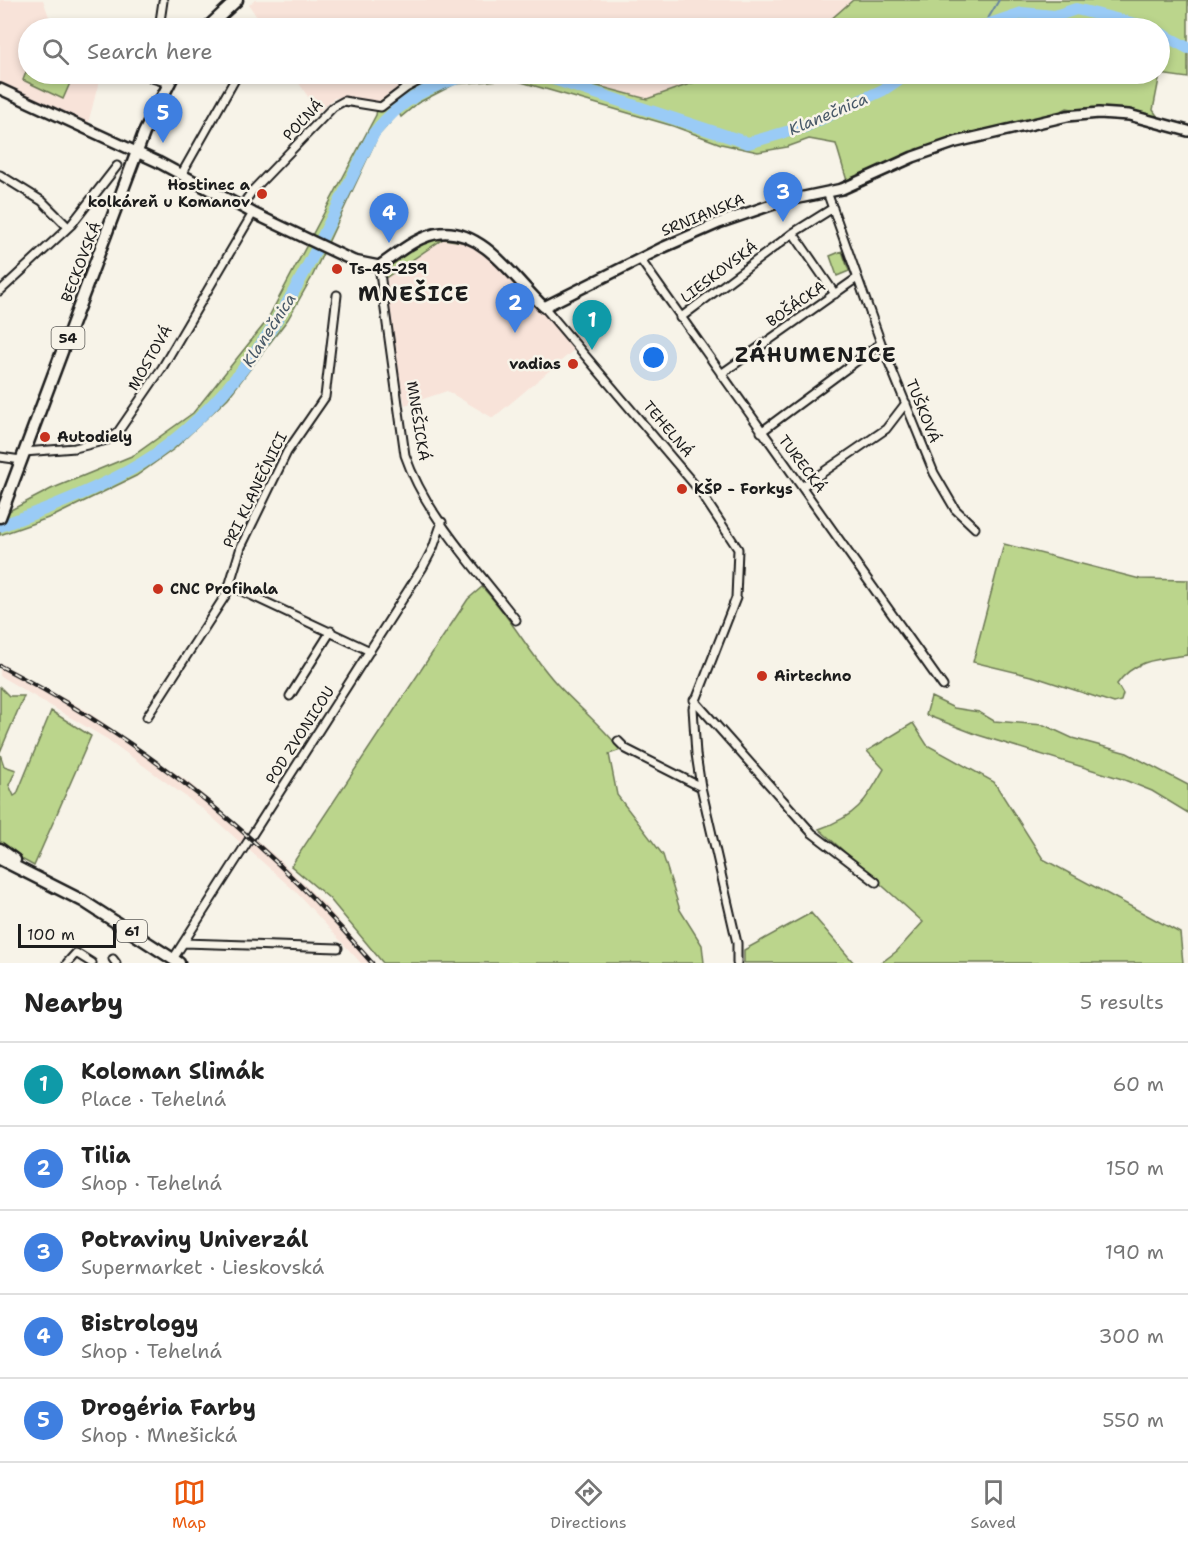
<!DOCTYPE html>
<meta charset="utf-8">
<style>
:root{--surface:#fff;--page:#f6f6f6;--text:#222;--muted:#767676;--line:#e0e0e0;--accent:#ea580c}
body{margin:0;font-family:"Shantell Sans",sans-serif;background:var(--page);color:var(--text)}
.scale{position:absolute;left:18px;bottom:15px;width:98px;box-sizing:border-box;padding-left:6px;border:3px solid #1c1c1c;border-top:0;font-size:16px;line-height:21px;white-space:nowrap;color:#1c1c1c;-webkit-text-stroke:4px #f7f3e8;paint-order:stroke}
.you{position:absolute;left:654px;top:358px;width:21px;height:21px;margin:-15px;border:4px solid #fff;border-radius:50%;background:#1a73e8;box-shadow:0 0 0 9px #1a73e833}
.badge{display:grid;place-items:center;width:39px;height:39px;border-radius:50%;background:var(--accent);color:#fff;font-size:20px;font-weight:700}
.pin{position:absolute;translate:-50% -50px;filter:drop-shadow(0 2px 3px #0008)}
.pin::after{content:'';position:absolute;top:32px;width:21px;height:18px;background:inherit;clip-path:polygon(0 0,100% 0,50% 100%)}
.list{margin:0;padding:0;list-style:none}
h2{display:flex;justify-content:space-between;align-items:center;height:78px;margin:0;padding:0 24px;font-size:26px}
h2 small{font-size:20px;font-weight:400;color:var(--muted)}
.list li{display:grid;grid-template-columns:39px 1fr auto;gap:18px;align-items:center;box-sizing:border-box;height:84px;padding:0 24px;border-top:2px solid var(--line)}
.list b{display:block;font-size:22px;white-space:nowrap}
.list p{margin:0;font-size:20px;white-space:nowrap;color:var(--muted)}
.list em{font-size:20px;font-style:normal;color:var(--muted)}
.icon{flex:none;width:33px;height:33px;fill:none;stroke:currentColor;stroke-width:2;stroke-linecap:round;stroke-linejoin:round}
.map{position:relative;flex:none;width:1188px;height:963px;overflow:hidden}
.search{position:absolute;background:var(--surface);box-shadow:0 3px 9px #0003;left:18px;right:18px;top:18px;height:66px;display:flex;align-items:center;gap:15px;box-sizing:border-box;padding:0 21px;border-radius:33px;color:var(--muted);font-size:22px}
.sheet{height:498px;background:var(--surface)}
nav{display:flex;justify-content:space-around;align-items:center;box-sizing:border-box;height:84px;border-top:2px solid var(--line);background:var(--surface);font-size:16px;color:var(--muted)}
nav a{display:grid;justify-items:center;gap:3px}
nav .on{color:var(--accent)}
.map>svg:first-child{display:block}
.built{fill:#f8e3d9}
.green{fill:#bbd58c;stroke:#6c7854;stroke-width:1.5}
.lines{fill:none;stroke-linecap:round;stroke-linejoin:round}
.stream{stroke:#68859f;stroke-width:2}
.river{stroke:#9acbf6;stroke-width:12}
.street-casing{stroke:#1c1c1c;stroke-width:11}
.secondary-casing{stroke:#1c1c1c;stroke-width:14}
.primary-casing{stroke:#1c1c1c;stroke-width:15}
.street{stroke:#f7f3e8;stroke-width:7}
.secondary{stroke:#f7f3e8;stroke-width:9}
.primary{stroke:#f7f3e8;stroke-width:10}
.rail-casing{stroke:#1c1c1c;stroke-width:4.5}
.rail{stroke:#f7f3e8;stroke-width:2;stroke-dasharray:7;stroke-linecap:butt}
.poi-dot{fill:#c8321e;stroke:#f7f3e8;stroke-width:2}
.labels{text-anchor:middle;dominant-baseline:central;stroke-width:5;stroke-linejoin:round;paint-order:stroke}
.shield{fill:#f7f3e8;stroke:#5e5c59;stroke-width:1.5}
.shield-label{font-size:14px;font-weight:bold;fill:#1c1c1c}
.street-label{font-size:15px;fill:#1c1c1c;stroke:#f7f3e8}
.poi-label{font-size:15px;font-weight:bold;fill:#1c1c1c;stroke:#f7f3e8;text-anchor:start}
.water-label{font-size:16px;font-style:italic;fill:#485968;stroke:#f7f3e8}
.district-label{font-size:21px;font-weight:bold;letter-spacing:1.5px;fill:#1c1c1c;stroke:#f7f3e8}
</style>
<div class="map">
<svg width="1188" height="963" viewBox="0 0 1188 963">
<rect width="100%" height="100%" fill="#f7f3e8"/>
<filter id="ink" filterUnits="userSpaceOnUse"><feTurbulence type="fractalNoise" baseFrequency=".0167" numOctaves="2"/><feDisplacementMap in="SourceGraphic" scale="12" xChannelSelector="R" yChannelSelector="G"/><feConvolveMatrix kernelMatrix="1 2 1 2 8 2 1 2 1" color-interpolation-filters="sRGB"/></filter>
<g filter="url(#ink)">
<path class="built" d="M0,0H43L52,25L85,28H28V74H101L87,127L0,85Z
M255,0H853L821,28H264L249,5Z
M293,74H452L406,83L378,103L354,97L334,98L318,112Z
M553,74H718L647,99Z
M443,239L463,242L477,247L542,308L574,350L493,418L447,391L405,405L390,337L384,279Z
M0,663L85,710L188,782L281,861L325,905L375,963H361L296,892L204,810L107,739L0,676Z"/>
<path class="green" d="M853,0H1188V78L1160,74L1153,110L1158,117C1137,112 1117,109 1096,109C1085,108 1078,111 1067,108L1050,117L970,135L895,161L847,181L836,144L809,139L787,147L758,152L721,144L673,126L511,79L455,84L418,103L401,117L399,113L378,136L312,277L288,319L228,398L174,449L136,476L54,516L0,535V512L9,511L51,489L134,455L193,413L266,322L376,115L378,103L406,83L452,74H553L647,99L718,74H1160V28H821Z
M28,67V74H74L63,99L23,80Z
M442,237L463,242L443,239L384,279L385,270C400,254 420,240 442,237Z
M842,251L849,271L837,276L830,256Z
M1004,544L1140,579L1188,580V655C1159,659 1135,659 1117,684L1123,694L1121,701L1114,703L1035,677L973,662Z
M482,587C510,616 529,653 556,683C577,706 601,725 621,750L609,754L617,795L663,855L680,910L702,945L704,963H383L329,898L291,866L468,599Z
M0,687L9,696H24L0,752Z
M931,697L954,708L979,712L994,721L1044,725L1072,738L1127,753L1188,785V813L1152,791L1122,779L978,735L926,715Z
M51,711L91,736L34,866L0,847V754L4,766L16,770L9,785L14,796L17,794Z
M913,723L927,745L994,782L1043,859L1180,933L1183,963H881L897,951L923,922L819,829C857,816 865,802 884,769L867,751Z
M811,913L854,963H744V950Z"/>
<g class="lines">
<path class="stream" d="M983,27L999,0"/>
<path class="river" d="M978,28L1022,13L1055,16L1076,9L1152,28
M1160,33L1188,48
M538,74L748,143L804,127L883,90L907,74
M0,526C47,509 112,484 153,456C268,375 313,252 374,133C402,98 429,86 472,74"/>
<defs>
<path id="street" d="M159,28L163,1
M152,74V78L168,83
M0,175L42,201L68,227
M181,175L238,74
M827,192L881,343L934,473L955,509L975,528
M241,207L253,190L333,107L344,101L381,107L406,88L432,74
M793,233L835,294
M640,259L943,686
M379,266L405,455C426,516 477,569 516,620
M0,291L71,225L117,166
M544,307L699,490L738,549L736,598L693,708L696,754L701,787L737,943V963
M680,318L793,233L833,208
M721,374L857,278
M761,432L881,343
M24,452L75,448L107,440L118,432L162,368L253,213
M0,457L21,460
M803,486L886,429L906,403
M229,585L370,651
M290,696L331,631
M694,700L812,833L876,882
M147,717L227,593L241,547L287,452L325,397L337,295
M618,741L626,749L701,787
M184,943L338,948
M113,959L116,963
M173,959L423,567L433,548L442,522
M67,963L76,953L92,963"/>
<path id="secondary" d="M0,89L158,162L253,213L337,253L354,261L379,266C397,254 418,235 441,233C484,229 516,281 544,307L662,248L719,223L780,202L842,189L913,157L956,142L1067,116L1099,113L1129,115L1188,131"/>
<path id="primary" d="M207,28L237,0
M0,517L144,133L174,74
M0,849L15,860
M0,859L83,901L179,963"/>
</defs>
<use href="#street" class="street-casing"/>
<use href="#secondary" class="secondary-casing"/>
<use href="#primary" class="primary-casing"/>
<use href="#street" class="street"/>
<use href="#secondary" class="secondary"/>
<use href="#primary" class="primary"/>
<defs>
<path id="rail" d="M0,666C142,739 268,841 372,963"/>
</defs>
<use href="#rail" class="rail-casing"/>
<use href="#rail" class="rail"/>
</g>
</g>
<g class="poi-dot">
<circle cx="262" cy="194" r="6"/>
<circle cx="337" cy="269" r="6"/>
<circle cx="573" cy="364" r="6"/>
<circle cx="45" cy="437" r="6"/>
<circle cx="682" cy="489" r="6"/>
<circle cx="158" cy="589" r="6"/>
<circle cx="762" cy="676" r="6"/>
</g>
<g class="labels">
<g class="shield">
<rect x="51.5" y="327" width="33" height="22" rx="4.5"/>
<rect x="117" y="920" width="30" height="22" rx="4.5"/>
</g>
<g class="shield-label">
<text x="68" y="338">54</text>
<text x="132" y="931">61</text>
</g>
<g class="street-label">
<text transform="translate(303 120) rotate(-46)">POĽNÁ</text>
<text transform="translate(703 215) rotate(-22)">SRNIANSKA</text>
<text transform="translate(81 262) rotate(-69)">BECKOVSKÁ</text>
<text transform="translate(719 272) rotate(-37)">LIESKOVSKÁ</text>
<text transform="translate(796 304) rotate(-35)">BOŠÁCKA</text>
<text transform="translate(150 358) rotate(-60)">MOSTOVÁ</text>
<text transform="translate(923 411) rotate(68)">TUŠKOVÁ</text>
<text transform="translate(418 421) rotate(81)">MNEŠICKÁ</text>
<text transform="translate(668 429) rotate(50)">TEHELNÁ</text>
<text transform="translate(802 464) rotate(53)">TURECKÁ</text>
<text transform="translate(255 490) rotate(-64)">PRI KLANEČNICI</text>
<text transform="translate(300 735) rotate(-57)">POD ZVONICOU</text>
</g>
<g class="poi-label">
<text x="250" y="185" text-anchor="end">Hostinec a<tspan x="250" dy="17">kolkáreň u Komanov</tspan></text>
<text x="349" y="269">Ts-45-259</text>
<text x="561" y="364" text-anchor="end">vadias</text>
<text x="57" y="437">Autodiely</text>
<text x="694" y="489">KŠP - Forkys</text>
<text x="170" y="589">CNC Profihala</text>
<text x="774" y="676">Airtechno</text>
</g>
<g class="water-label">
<text transform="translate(828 114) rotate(-23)">Klanečnica</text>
<text transform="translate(269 330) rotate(-57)">Klanečnica</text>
</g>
<g class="district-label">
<text x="414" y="294">MNEŠICE</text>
<text x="816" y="355">ZÁHUMENICE</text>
</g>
</g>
</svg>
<div class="scale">100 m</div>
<div class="you"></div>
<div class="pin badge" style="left:592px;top:350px;background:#0f9aa8">1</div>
<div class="pin badge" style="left:515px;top:333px;background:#3f7fe0">2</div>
<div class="pin badge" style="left:783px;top:222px;background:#3f7fe0">3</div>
<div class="pin badge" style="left:389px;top:243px;background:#3f7fe0">4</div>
<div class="pin badge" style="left:163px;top:143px;background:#3f7fe0">5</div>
<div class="search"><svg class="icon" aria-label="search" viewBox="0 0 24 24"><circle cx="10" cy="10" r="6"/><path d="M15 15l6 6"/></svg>Search here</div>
</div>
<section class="sheet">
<h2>Nearby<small>5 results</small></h2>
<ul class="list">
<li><span class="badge" style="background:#0f9aa8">1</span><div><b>Koloman Slimák</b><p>Place · Tehelná</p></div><em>60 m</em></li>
<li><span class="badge" style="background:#3f7fe0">2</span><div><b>Tilia</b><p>Shop · Tehelná</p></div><em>150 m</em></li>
<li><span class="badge" style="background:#3f7fe0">3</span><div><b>Potraviny Univerzál</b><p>Supermarket · Lieskovská</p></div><em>190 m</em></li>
<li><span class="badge" style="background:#3f7fe0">4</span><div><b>Bistrology</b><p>Shop · Tehelná</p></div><em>300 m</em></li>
<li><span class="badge" style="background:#3f7fe0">5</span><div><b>Drogéria Farby</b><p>Shop · Mnešická</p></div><em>550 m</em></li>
</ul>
</section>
<nav>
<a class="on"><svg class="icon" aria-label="map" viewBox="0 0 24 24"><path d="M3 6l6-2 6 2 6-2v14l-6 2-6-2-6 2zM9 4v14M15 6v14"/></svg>Map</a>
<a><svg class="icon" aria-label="directions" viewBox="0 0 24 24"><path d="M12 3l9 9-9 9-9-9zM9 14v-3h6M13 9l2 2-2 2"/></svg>Directions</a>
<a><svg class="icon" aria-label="saved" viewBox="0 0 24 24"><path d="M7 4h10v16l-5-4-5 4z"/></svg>Saved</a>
</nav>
